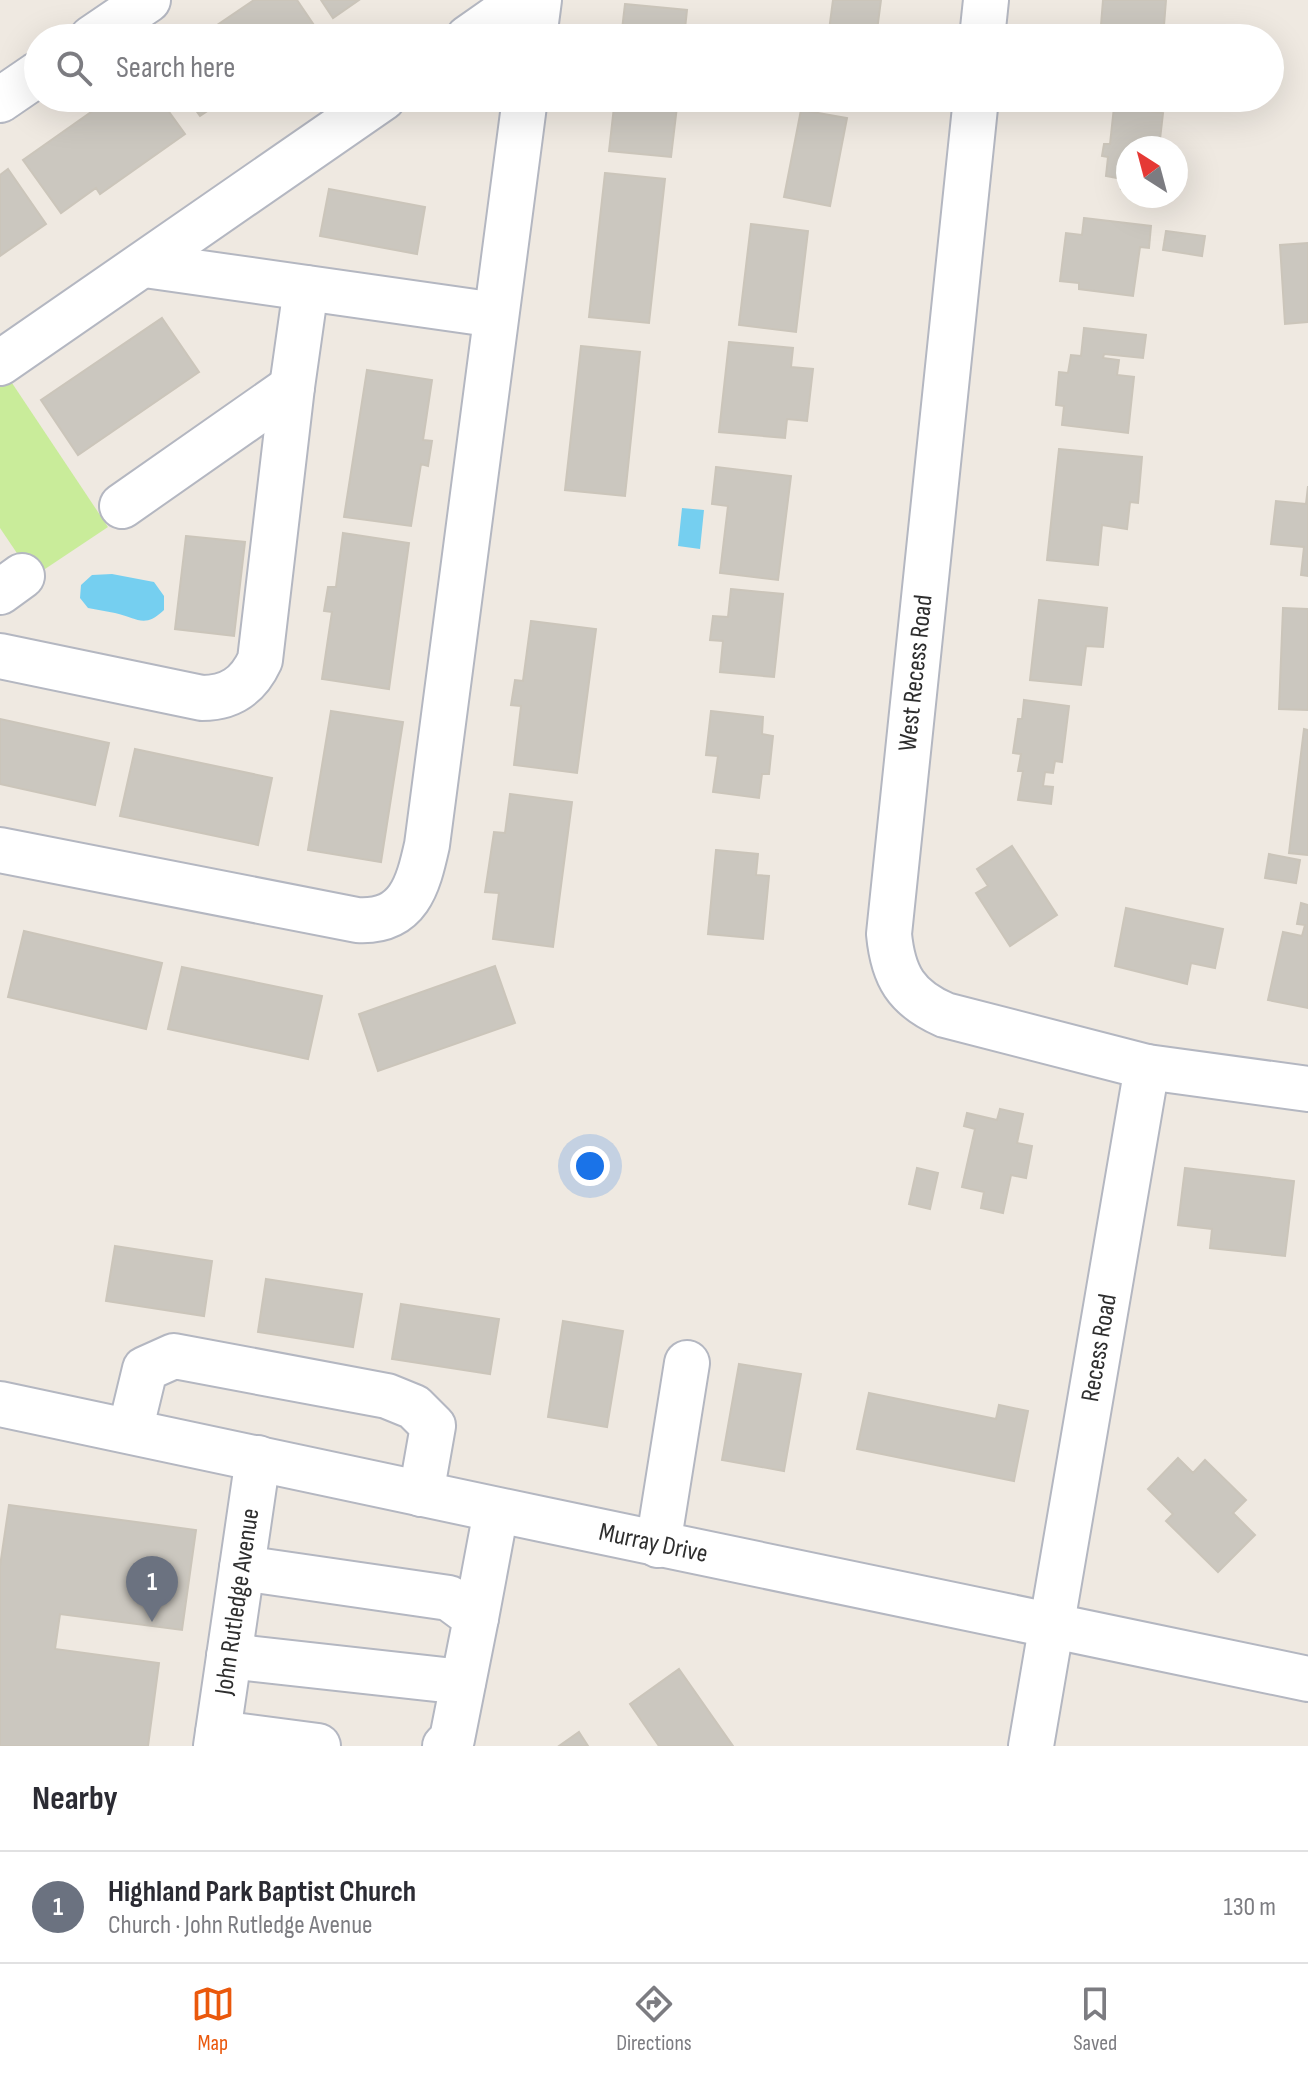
<!DOCTYPE html>
<meta charset="utf-8">
<style>
:root{--surface:#fff;--page:#f2f2f3;--text:#2b2b33;--muted:#7c7c81;--line:#e1e1e2;--accent:#ea580c}
body{margin:0;font-family:"Sofia Sans Condensed",sans-serif;background:var(--page);color:var(--text)}
.compass{position:absolute;left:1116px;top:136px;width:72px;height:72px;border-radius:50%;background:var(--surface);box-shadow:0 8px 32px #0002;rotate:324deg}
.you{position:absolute;left:590px;top:1166px;width:28px;height:28px;margin:-20px;border:6px solid #fff;border-radius:50%;background:#1a73e8;box-shadow:0 0 0 12px #1a73e833}
.badge{display:grid;place-items:center;width:52px;height:52px;border-radius:50%;background:var(--accent);color:#fff;font-size:26px;font-weight:700}
.pin{position:absolute;translate:-50% -66px;filter:drop-shadow(0 2px 4px #0008)}
.pin::after{content:'';position:absolute;top:42px;width:28px;height:24px;background:inherit;clip-path:polygon(0 0,100% 0,50% 100%)}
.list{margin:0;padding:0;list-style:none}
h2{display:flex;justify-content:space-between;align-items:center;height:104px;margin:0;padding:0 32px;font-size:34px}
h2 small{font-size:26px;font-weight:400;color:var(--muted)}
.list li{display:grid;grid-template-columns:52px 1fr auto;gap:24px;align-items:center;box-sizing:border-box;height:112px;padding:0 32px;border-top:2px solid var(--line)}
.list b{display:block;font-size:30px;white-space:nowrap}
.list p{margin:0;font-size:26px;white-space:nowrap;color:var(--muted)}
.list em{font-size:26px;font-style:normal;color:var(--muted)}
.icon{flex:none;width:44px;height:44px;fill:none;stroke:currentColor;stroke-width:2;stroke-linecap:round;stroke-linejoin:round}
.map{position:relative;flex:none;width:1308px;height:1746px;overflow:hidden}
.search{position:absolute;background:var(--surface);box-shadow:0 8px 32px #0002;left:24px;right:24px;top:24px;height:88px;display:flex;align-items:center;gap:20px;box-sizing:border-box;padding:0 28px;border-radius:44px;color:var(--muted);font-size:30px}
.sheet{height:216px;background:var(--surface)}
nav{display:flex;justify-content:space-around;align-items:center;box-sizing:border-box;height:112px;border-top:2px solid var(--line);background:var(--surface);font-size:22px;color:var(--muted)}
nav a{display:grid;justify-items:center;gap:4px}
nav .on{color:var(--accent)}
.map>svg:first-child{display:block}
.pitch{fill:#c9ec9a}
.water{fill:#75cff0}
.building{fill:#cbc7bf;stroke:#cbc5ba;stroke-width:2}
.lines{fill:none;stroke-linecap:round;stroke-linejoin:round}
.minor-casing{stroke:#b4b7c1;stroke-width:48}
.minor{stroke:#fff;stroke-width:44}
.labels{text-anchor:middle;dominant-baseline:central;stroke-width:6;stroke-linejoin:round;paint-order:stroke}
.street-label{font-size:26px;fill:#2e2e2e;stroke:#fff}
</style>
<div class="map">
<svg width="1308" height="1746" viewBox="0 0 1308 1746">
<rect width="100%" height="100%" fill="#efe9e1"/>
<path class="pitch" d="M8,377L108,527L33,577L0,528V382Z"/>
<path class="water" d="M682,508L704,510L700,549L678,546Z
M112,574L154,582L164,596V610C144,629 138,618 115,613C106,611 97,610 88,608L80,598L81,585L92,575Z"/>
<path class="building" d="M254,0H297L320,34L314,38H198Z
M321,0H359L333,18Z
M833,0H881L876,38H828Z
M1103,0H1166L1163,38H1100Z
M625,4L687,10L684,38H621Z
M111,98H159L185,134L100,194L96,188L61,213L23,160Z
M187,98H227L200,116Z
M615,98H678L671,157L609,151Z
M1114,107L1163,113L1159,148H1128V190L1121,189L1122,179L1106,176L1108,157L1102,156L1104,144H1110Z
M801,110L847,118L830,206L784,197Z
M8,169L46,224L0,256V175Z
M605,173L665,179L649,323L589,317Z
M329,189L425,207L417,254L320,236Z
M1084,218L1151,226L1149,248L1140,247L1133,296L1079,289V283L1060,281L1066,233L1082,235Z
M751,224L808,231L796,332L739,325Z
M1166,231L1205,236L1202,256L1163,250Z
M1308,243V322L1285,324L1280,245Z
M162,318L199,372L78,455L41,400Z
M1084,328L1146,335L1143,358L1104,354L1103,358L1119,360L1117,375L1134,377L1128,433L1062,425L1064,406L1056,405L1059,372L1068,373L1071,355L1081,356Z
M729,342L793,348L791,367L813,369L807,421L787,419L785,438L719,432Z
M581,346L640,352L625,496L565,490Z
M367,370L432,380L423,440L432,441L428,466L421,464L411,526L344,517Z
M1059,449L1142,457L1138,503L1130,502L1127,529L1102,525L1098,565L1047,560Z
M716,467L791,476L778,580L720,573L728,506L712,504Z
M1308,486V576L1301,575L1304,547L1271,544L1276,501L1306,504Z
M343,533L409,543L389,689L322,679L332,612L324,611L328,587H336Z
M186,536L245,542L234,636L175,629Z
M731,589L783,594L774,677L720,672L723,641L710,640L713,616L728,617Z
M1039,600L1107,608L1103,647L1086,646L1081,685L1030,680Z
M1283,608L1308,609V710L1279,709Z
M531,621L596,629L577,773L514,765L521,706L511,705L515,680L523,681Z
M1024,700L1069,706L1062,762L1055,761L1053,773L1045,772L1043,786L1053,787L1051,804L1018,800L1023,771H1018L1021,754L1013,753L1018,719H1022Z
M331,711L403,722L381,862L308,850Z
M711,711L763,717L762,734L773,736L769,774H762L759,798L713,792L718,756L706,755Z
M0,719L109,743L95,805L0,784Z
M1304,729L1308,730V855L1289,853Z
M135,749L272,778L258,845L120,816Z
M510,794L572,802L553,947L493,939L499,893L485,892L494,832L505,833Z
M1012,846L1057,915L1010,946L976,893L988,886L977,869Z
M716,850L758,854L756,875L769,876L763,939L708,934Z
M1269,854L1300,860L1296,883L1265,878Z
M1301,903L1308,905V1008L1268,1000L1283,932L1302,936L1305,925L1297,924Z
M1126,908L1223,929L1215,968L1191,963L1187,984L1115,966Z
M24,931L162,963L146,1029L8,997Z
M495,966L515,1023L378,1071L359,1014Z
M182,967L322,996L308,1059L168,1029Z
M1000,1109L1023,1114L1017,1143L1032,1146L1026,1178L1011,1175L1003,1213L981,1208L984,1192L962,1187L975,1129L964,1126L967,1113L997,1120Z
M917,1168L938,1173L930,1209L909,1204Z
M1185,1168L1294,1181L1285,1256L1210,1248L1212,1229L1178,1225Z
M115,1246L212,1261L204,1316L106,1301Z
M266,1279L362,1294L353,1347L258,1332Z
M401,1304L499,1319L490,1374L392,1359Z
M563,1321L623,1331L607,1427L548,1417Z
M739,1364L801,1374L784,1471L722,1460Z
M869,1393L996,1419L999,1405L1028,1411L1014,1481L857,1449Z
M1178,1458L1193,1473L1205,1460L1246,1500L1233,1513L1255,1535L1218,1572L1166,1521L1173,1514L1148,1489Z
M9,1505L196,1530L182,1630L60,1614L55,1649L159,1663L148,1746H0V1566Z
M679,1669L733,1746H659L630,1704Z
M579,1732L588,1746H559Z"/>
<g class="lines">
<defs>
<g id="minor">
<path d="M92,38L148,0"/>
<path d="M468,38L522,0"/>
<path d="M534,38L539,0"/>
<path d="M982,38L986,0"/>
<path d="M976,98L889,934C893,976 906,998 945,1015L1147,1067L1308,1089"/>
<path d="M0,100L38,74"/>
<path d="M145,265L496,315"/>
<path d="M0,363L383,98"/>
<path d="M122,506L292,387"/>
<path d="M0,592L22,576"/>
<path d="M0,656L202,698C230,698 248,686 260,660L292,387L306,288"/>
<path d="M0,850L357,920C409,923 418,885 427,845L525,98"/>
<path id="s1" d="M0,1404C436,1496 871,1591 1308,1679"/>
<path d="M130,1431L145,1369L174,1356L387,1396L414,1407L433,1426L421,1494"/>
<path d="M658,1545L687,1363"/>
<path d="M242,1568L449,1598L476,1618L452,1739L445,1746"/>
<path d="M476,1618L496,1511"/>
<path d="M229,1656L463,1682"/>
<path d="M218,1733L318,1746"/>
<path id="s2" d="M216,1746L258,1458"/>
<path id="s3" d="M1031,1746L1147,1067"/>
</g>
</defs>
<use href="#minor" class="minor-casing"/>
<use href="#minor" class="minor"/>
</g>
<g class="labels">
<g class="street-label">
<text transform="translate(916 673) rotate(-84)">West Recess Road</text>
<text stroke="none"><textPath href="#s3" startOffset="404">Recess Road</textPath></text>
<text stroke="none"><textPath href="#s1" startOffset="668">Murray Drive</textPath></text>
<text stroke="none"><textPath href="#s2" startOffset="146">John Rutledge Avenue</textPath></text>
</g>
</g>
</svg>
<svg class="compass" viewBox="-18 -18 36 36"><path d="M0-13l5 13h-10z" fill="#e53935"/><path d="M0 13l5-13h-10z" fill="#7c7c81"/></svg>
<div class="you"></div>
<div class="pin badge" style="left:152px;top:1622px;background:#6b7280">1</div>
<div class="search"><svg class="icon" aria-label="search" viewBox="0 0 24 24"><circle cx="10" cy="10" r="6"/><path d="M15 15l6 6"/></svg>Search here</div>
</div>
<section class="sheet">
<h2>Nearby<small></small></h2>
<ul class="list">
<li><span class="badge" style="background:#6b7280">1</span><div><b>Highland Park Baptist Church</b><p>Church · John Rutledge Avenue</p></div><em>130 m</em></li>
</ul>
</section>
<nav>
<a class="on"><svg class="icon" aria-label="map" viewBox="0 0 24 24"><path d="M3 6l6-2 6 2 6-2v14l-6 2-6-2-6 2zM9 4v14M15 6v14"/></svg>Map</a>
<a><svg class="icon" aria-label="directions" viewBox="0 0 24 24"><path d="M12 3l9 9-9 9-9-9zM9 14v-3h6M13 9l2 2-2 2"/></svg>Directions</a>
<a><svg class="icon" aria-label="saved" viewBox="0 0 24 24"><path d="M7 4h10v16l-5-4-5 4z"/></svg>Saved</a>
</nav>
